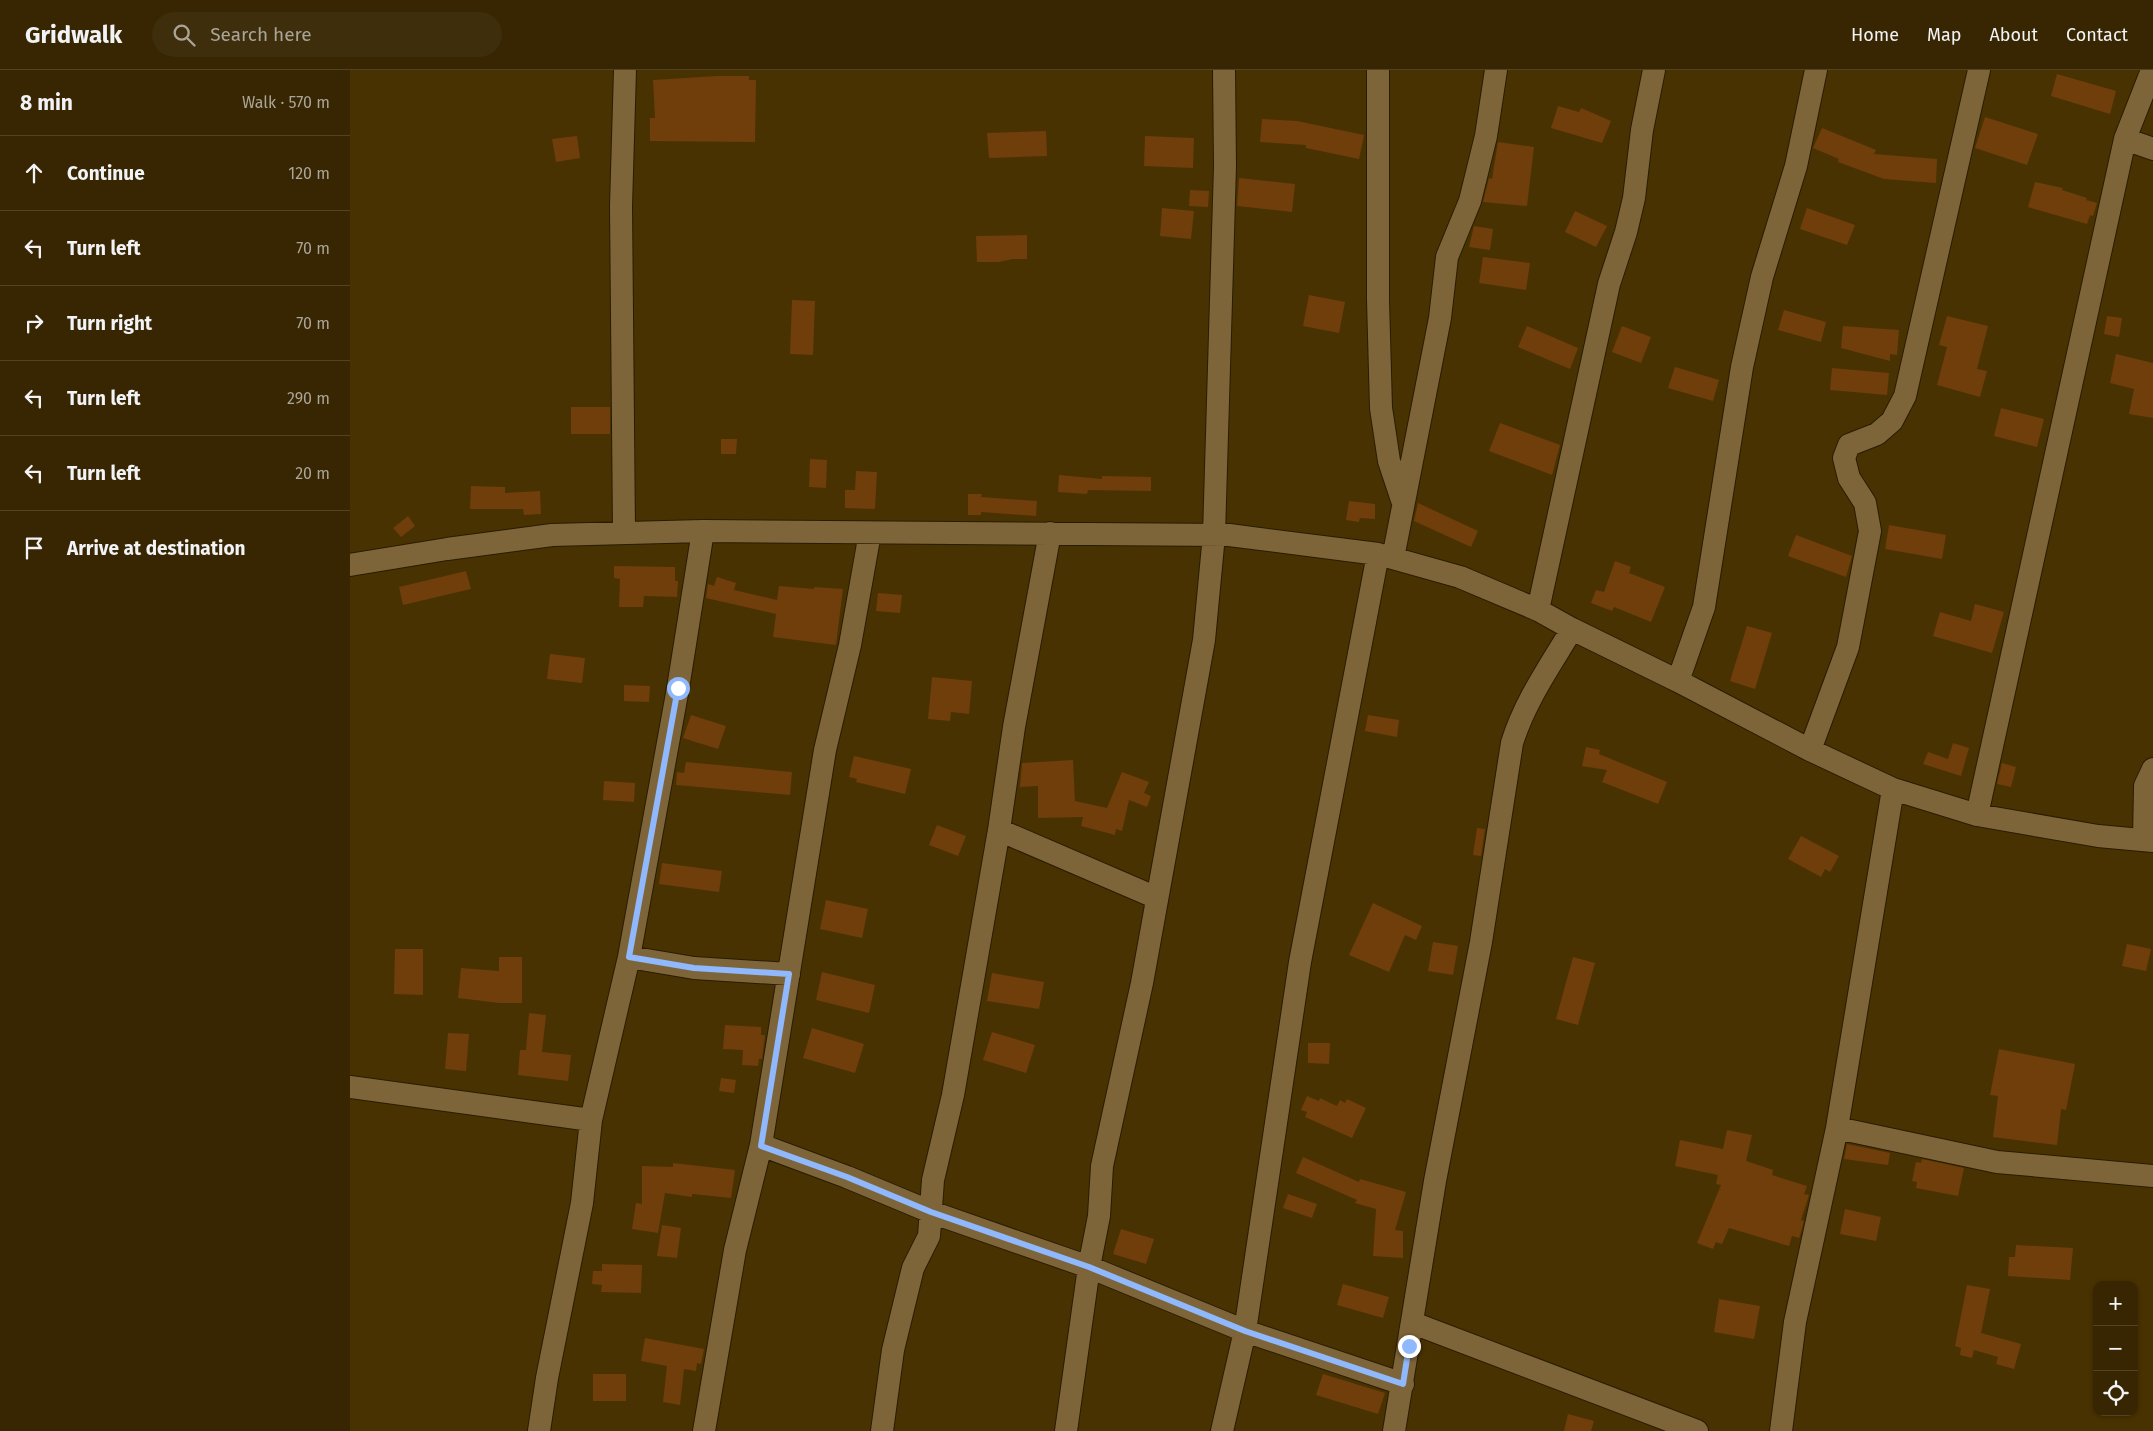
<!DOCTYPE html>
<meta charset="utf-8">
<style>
:root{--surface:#372601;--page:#3e2e0b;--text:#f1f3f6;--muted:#aaa599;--line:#514323}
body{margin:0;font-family:"Fira Sans",sans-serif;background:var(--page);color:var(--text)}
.controls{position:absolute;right:15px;bottom:15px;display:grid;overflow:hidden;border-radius:10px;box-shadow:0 1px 4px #0004}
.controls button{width:45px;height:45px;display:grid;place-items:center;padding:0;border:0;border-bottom:1px solid var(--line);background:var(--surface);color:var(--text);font:25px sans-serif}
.stop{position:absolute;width:15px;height:15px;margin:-11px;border:4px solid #8fb8fd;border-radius:50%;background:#fff}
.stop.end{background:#8fb8fd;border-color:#fff;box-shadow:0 1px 5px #0008}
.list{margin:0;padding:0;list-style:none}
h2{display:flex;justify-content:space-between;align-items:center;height:65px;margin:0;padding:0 20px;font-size:21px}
h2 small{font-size:16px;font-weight:400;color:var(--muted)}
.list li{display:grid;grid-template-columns:32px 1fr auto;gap:15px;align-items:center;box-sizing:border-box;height:75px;padding:0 20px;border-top:1px solid var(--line)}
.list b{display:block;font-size:19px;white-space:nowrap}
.list em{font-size:16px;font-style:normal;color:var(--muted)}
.icon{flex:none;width:28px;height:28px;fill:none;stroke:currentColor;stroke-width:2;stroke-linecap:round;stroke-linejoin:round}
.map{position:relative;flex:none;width:1803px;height:1361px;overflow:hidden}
header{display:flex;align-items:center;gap:30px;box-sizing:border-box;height:70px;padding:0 25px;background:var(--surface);border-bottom:1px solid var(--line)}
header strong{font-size:24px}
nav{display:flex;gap:28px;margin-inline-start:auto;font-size:18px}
.search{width:350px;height:45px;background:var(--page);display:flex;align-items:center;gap:12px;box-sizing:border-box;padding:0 18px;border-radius:28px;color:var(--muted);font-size:19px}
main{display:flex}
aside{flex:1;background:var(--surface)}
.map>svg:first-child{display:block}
.building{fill:#6f3e0b}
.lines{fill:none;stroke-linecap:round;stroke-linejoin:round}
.minor-casing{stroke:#281c05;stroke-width:24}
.minor{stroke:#7e6539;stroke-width:22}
.route{stroke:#8fb8fd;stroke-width:6}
</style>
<header>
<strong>Gridwalk</strong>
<div class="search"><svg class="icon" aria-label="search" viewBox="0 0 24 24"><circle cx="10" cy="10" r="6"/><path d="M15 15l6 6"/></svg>Search here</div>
<nav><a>Home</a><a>Map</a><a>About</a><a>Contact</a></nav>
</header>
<main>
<aside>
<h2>8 min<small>Walk · 570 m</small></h2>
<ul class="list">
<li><svg class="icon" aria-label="ahead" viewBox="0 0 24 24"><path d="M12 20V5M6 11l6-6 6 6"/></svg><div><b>Continue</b></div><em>120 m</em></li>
<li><svg class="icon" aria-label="left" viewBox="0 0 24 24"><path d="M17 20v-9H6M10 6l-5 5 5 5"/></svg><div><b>Turn left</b></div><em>70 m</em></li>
<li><svg class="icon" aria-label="right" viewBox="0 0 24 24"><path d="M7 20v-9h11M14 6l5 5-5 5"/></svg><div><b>Turn right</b></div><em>70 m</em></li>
<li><svg class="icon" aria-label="left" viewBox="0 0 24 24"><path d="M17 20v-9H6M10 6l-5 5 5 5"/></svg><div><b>Turn left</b></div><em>290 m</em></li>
<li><svg class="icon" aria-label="left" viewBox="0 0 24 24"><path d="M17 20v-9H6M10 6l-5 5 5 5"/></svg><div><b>Turn left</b></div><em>20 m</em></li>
<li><svg class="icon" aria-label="arrive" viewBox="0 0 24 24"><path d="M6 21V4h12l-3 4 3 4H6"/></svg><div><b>Arrive at destination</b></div></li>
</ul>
</aside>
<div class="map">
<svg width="1803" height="1361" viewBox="0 0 1803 1361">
<rect width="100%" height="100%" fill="#493201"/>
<path class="building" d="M1707,4L1766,21L1760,44L1701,26Z
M367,6H399V10H406L405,72L300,71V48H305L303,10Z
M1208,36L1229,42L1231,38L1261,51L1252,73L1201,58Z
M1635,47L1688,64L1677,95L1625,78Z
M912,49L947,51L1014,65L1009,89L956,78V75L910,72Z
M1472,58L1526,80L1524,84L1587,89L1586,113L1534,109L1488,92L1489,89L1463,78Z
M696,61L697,86L639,88L637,63Z
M227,66L230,88L206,92L202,69Z
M795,66L844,68L843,98L794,96Z
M1148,72L1184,77L1177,136L1133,132L1139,108L1142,109Z
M889,108L945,114L942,142L887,136Z
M1685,112L1713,118L1712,120L1737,128L1736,130L1747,133L1743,146L1740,145L1737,154L1678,137Z
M840,120L859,121L858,137L839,136Z
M812,138L844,141L841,169L810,166Z
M1457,138L1505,155L1497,175L1450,159Z
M1225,141L1257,156L1246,177L1215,162Z
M1124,156L1143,159L1140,180L1119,177Z
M677,165V189H663L649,192H627L626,166Z
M1133,187L1180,193L1176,220L1129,213Z
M959,225L995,232L989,263L953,256Z
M442,230L465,231L463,285L440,284Z
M1434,240L1476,252L1471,272L1428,260Z
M1597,246L1638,256L1627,299L1637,301L1630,327L1587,315L1597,277L1589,275Z
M1757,246L1772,248L1769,267L1754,264Z
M1177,256L1228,278L1220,299L1168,277Z
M1272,256L1301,267L1291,293L1262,282Z
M1493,256L1549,260L1547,285L1540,284V291L1491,278Z
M1766,284L1803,293V348L1779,344L1784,319L1760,313Z
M1325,297L1369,310L1363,331L1318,318Z
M1482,298L1539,303L1537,325L1480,320Z
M221,337H260V364H221Z
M1651,338L1694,349L1687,377L1644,366Z
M1150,353L1210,375L1202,405L1139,381Z
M371,369H387L386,384H371Z
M460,389L477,390L476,418L459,417Z
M506,401L527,402L525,439L495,438V420H505Z
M709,405L752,409V406L801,407V421L738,420L737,424L708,422Z
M121,416L155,417V423L190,421L191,444L174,445L173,439H120Z
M618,424H632L631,427L687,431L686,446L631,442V445H618Z
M999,431L1025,434V449L1010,448L1009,452L996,450Z
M1068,433L1128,461L1121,477L1064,451Z
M58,446L65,456L51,467L43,458Z
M1539,455L1596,465L1592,489L1535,479Z
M1446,465L1502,486L1496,507L1438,486Z
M1265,491L1281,497L1279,503L1315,517L1301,552L1264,537L1262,541L1241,533L1246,520L1254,522Z
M264,496L325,497V511H328L327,527L294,526L293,537H269L270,509L264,508Z
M116,501L121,519L53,535L49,517Z
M367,507L386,513L384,520L427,530L429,516L464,519V517L493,519L486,575L423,567L426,544L356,528L358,514L364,516Z
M528,523L552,525L550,543L526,541Z
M1625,534L1654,542L1642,583L1583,566L1590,542L1621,551Z
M1397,556L1422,563L1405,619L1380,611Z
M200,584L235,588L232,613L197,609Z
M582,607L622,611L619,644L601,642L600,651L578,649Z
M274,615L300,616L299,632L274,631Z
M341,645L376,656L368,679L333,668Z
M1018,645L1049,650L1047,667L1015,661Z
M1603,673L1619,678L1611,706L1573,694L1578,682L1598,689Z
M1236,677L1250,680L1249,684L1317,712L1308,734L1252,712L1257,700L1232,696Z
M504,686L561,699L555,724L506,712L507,709L499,707Z
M723,690L725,731L757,738L772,702L799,712L794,723L801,726L797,737L779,730L772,761L766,759L765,765L731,756L733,747L688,748V716L670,717L672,693Z
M336,692L442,702L440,725L326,715L327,702L334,703Z
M1652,693L1666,697L1661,717L1647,714Z
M254,711L285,713L284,732L253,730Z
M587,755L616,766L608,786L579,775Z
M1127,758L1135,759L1131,786L1123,785Z
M1451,766L1489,786L1480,802L1475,799L1471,807L1438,789Z
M312,793L372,801L369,822L309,814Z
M476,830L518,839L512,868L470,859Z
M1023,833L1072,856L1066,870L1055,865L1039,902L999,885Z
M1083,872L1108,876L1103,905L1078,901Z
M1777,874L1801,879L1796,901L1772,896Z
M45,879H73V925L44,924Z
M149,887H172V933H149L108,928L111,898L149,901Z
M1223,887L1245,893L1228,955L1206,949Z
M472,902L525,915L519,943L466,930Z
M642,903L694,912L689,939L637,931Z
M179,943L196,945L192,982L221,985L218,1011L168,1005L170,980H176Z
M375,955L411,957V965H415L412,989H409L408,996L392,995L393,980L373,979Z
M462,958L514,974L505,1003L453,988Z
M642,962L685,975L676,1003L633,990Z
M98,963L119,964L116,1001L95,999Z
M958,973H980L979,994L958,993Z
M1649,979L1725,994L1716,1040L1711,1039L1707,1075L1643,1067L1648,1026L1640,1025Z
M371,1008L386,1010L384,1023L369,1021Z
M957,1026L969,1031L970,1028L987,1036L990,1030L995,1033L997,1029L1016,1038L1002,1068L955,1047L957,1042L951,1040Z
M1377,1060L1402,1065L1396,1091L1423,1100L1422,1105L1457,1116L1454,1124L1459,1125L1451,1150L1454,1151L1450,1165L1449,1168L1442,1166L1439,1176L1379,1158L1372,1174L1366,1172L1363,1179L1347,1173L1371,1115L1366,1114L1368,1105L1325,1096L1330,1070L1373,1079Z
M1497,1074L1540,1083L1538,1095L1494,1089Z
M953,1087L1009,1112L1010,1109L1056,1122L1045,1160L1053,1161V1188L1023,1186L1026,1139L1005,1133L1007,1130L946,1103Z
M1572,1089L1614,1098L1608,1126L1566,1118L1567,1112L1562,1111L1566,1092L1571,1093Z
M323,1093L385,1100L381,1128L342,1124V1127L315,1123L308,1163L282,1159L286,1133L292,1134V1096L323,1097Z
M938,1124L967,1134L962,1148L933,1138Z
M1495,1139L1531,1147L1526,1171L1490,1164Z
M312,1155L331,1158L327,1188L307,1186Z
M771,1159L804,1169L796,1194L763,1184Z
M1666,1175L1723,1178L1720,1210L1658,1206L1659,1187H1665Z
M252,1194L292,1195L291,1223L251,1222L252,1215L242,1214L243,1201H252Z
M993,1214L1039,1227L1033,1248L987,1235Z
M1617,1215L1640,1219L1631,1263L1671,1274L1664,1299L1646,1294L1648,1287L1624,1280L1622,1288L1610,1285L1611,1278L1605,1276Z
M1369,1229L1410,1236L1404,1269L1364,1262Z
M295,1268L354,1279L351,1294L347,1293L346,1301L334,1299L330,1335L313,1332L317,1296L291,1291Z
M243,1304H276V1331H243Z
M973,1304L1035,1323L1028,1344L966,1325Z
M1218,1344L1244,1351L1241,1361H1214Z"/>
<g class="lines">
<defs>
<path id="minor" d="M1028,0V230L1031,338L1039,391L1053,433
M1775,69L1803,79
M274,462L271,136L275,0
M1043,488L1090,248L1097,187L1120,131L1136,66L1146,0
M0,495L97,479L202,465L353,461L879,465L1028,484L1110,507L1188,540L1222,559L1328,611L1460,680L1543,719L1627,745L1748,766L1803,771
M1188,540L1259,214L1276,162L1284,128L1292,60L1304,0
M1328,611L1354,537L1392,297L1412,207L1446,96L1466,0
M1460,680L1498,577L1520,461L1515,433L1499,408L1494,388L1499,375L1527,364L1542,351L1555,326L1629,0
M1627,745L1775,69L1802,0
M649,760L807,828
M1794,770L1795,716L1803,699
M279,887L344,898L439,904
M0,1017L241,1050
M1487,1058L1647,1092L1803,1106
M411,1075L497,1107L581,1142L739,1197L895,1261L1053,1314
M1063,1253L1347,1361
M189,1361L197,1308L232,1133L241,1050L279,887L328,618L353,461
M354,1361L385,1180L411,1075L475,680L500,575L520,463
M532,1361L543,1280L563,1198L579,1166L583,1110L603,1025L649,760L664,657L700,463
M716,1361L739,1197L749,1146L752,1096L792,913L854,570L864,465L875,96L874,0
M872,1361L895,1261L950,892L1028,484
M1044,1361L1085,1111L1131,872L1162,673C1175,631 1200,596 1222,559
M1431,1361L1445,1252L1487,1058L1543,719"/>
</defs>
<use href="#minor" class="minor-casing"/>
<use href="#minor" class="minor"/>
</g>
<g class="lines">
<path class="route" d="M328,618L279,887L344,898L439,904L411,1076L497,1107L581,1142L739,1197L895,1261L1053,1314L1059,1276"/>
</g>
</svg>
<div class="controls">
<button>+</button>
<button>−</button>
<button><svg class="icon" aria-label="locate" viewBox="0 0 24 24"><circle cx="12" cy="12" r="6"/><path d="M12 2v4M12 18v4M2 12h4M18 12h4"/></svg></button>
</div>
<div class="stop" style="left:328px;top:618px"></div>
<div class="stop end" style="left:1059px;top:1276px"></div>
</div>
</main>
